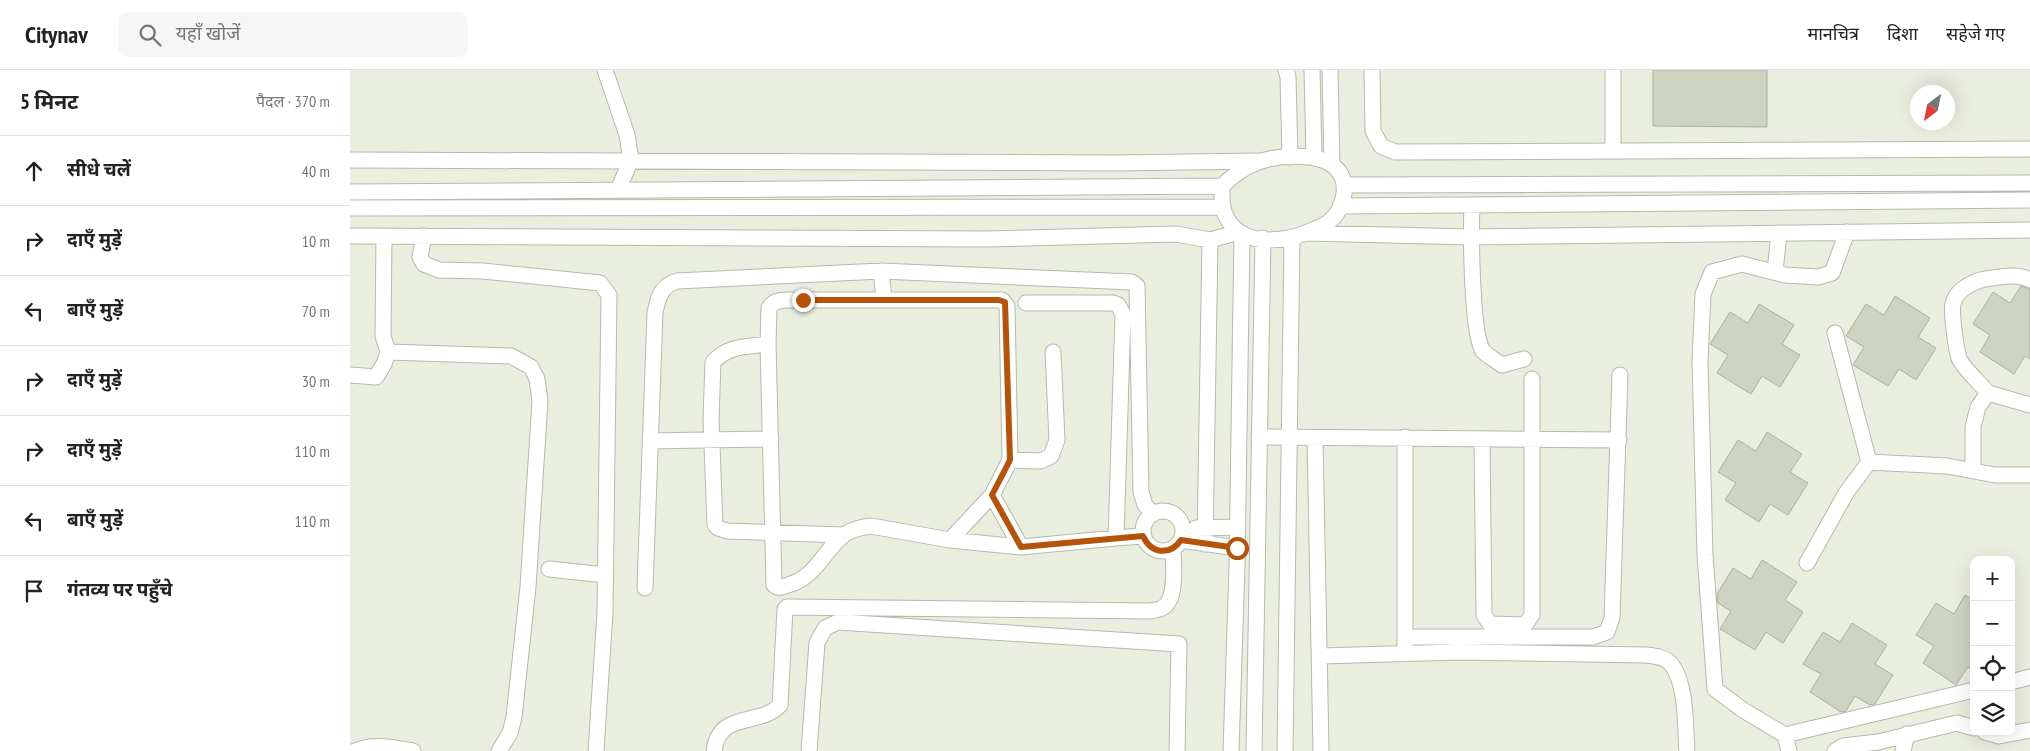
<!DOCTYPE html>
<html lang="hi">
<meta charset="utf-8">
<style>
:root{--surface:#fff;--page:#f6f6f6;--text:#222;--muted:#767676;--line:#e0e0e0}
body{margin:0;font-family:"PT Sans Narrow","Noto Sans Devanagari",sans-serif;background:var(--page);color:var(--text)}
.controls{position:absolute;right:15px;bottom:15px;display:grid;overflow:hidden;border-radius:10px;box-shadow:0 5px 20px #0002}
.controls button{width:45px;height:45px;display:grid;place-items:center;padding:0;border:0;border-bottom:1px solid var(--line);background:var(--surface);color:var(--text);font:25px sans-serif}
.compass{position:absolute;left:1560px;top:15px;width:45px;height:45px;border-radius:50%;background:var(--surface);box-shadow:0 5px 20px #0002;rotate:212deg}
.stop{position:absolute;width:15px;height:15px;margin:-11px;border:4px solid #b45309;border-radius:50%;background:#fff}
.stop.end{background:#b45309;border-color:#fff;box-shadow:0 1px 5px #0008}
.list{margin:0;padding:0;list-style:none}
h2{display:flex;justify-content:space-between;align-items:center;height:65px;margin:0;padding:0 20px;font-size:21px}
h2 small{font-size:16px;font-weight:400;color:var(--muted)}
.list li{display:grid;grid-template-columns:32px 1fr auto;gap:15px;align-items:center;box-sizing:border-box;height:70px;padding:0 20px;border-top:1px solid var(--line)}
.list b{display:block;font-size:19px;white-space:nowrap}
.list em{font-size:16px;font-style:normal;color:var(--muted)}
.icon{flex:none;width:28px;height:28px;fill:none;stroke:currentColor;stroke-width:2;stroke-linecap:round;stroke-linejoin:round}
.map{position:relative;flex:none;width:1680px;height:681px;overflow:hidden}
header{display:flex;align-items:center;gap:30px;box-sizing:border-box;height:70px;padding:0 25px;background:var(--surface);border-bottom:1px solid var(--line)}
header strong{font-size:24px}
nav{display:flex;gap:28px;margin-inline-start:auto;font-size:18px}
.search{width:350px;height:45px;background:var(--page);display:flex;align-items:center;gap:12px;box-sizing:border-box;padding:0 18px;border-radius:10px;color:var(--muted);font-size:19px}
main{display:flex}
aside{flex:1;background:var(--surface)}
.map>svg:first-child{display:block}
.building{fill:#cfd3c2;stroke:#acb0a0}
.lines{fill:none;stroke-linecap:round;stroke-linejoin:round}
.minor-casing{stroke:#b6baaa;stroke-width:17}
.minor{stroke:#fff;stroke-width:15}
.route{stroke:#b45309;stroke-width:6}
</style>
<header>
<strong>Citynav</strong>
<div class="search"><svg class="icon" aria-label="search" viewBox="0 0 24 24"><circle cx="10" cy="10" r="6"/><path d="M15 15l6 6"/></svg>यहाँ खोजें</div>
<nav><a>मानचित्र</a><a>दिशा</a><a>सहेजे गए</a></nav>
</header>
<main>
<aside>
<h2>5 मिनट<small>पैदल · 370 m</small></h2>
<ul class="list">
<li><svg class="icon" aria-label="ahead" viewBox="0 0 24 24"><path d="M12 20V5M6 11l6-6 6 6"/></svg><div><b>सीधे चलें</b></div><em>40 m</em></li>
<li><svg class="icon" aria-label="right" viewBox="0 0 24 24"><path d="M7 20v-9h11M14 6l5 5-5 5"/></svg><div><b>दाएँ मुड़ें</b></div><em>10 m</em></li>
<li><svg class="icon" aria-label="left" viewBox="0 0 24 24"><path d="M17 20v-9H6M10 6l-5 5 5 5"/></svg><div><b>बाएँ मुड़ें</b></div><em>70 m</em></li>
<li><svg class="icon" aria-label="right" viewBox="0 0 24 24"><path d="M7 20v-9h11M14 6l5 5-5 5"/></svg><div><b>दाएँ मुड़ें</b></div><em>30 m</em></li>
<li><svg class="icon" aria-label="right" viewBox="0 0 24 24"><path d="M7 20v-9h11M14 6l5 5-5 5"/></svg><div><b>दाएँ मुड़ें</b></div><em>110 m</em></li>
<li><svg class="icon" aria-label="left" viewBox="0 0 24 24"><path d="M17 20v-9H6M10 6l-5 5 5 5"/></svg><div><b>बाएँ मुड़ें</b></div><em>110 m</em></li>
<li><svg class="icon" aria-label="arrive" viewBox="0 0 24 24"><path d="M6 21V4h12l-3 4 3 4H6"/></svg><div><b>गंतव्य पर पहुँचे</b></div></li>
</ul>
</aside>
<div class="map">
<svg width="1680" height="681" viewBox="0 0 1680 681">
<rect width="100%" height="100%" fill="#eaeede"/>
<path class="building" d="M1303,0H1417V57L1303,56Z
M1671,216L1680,219V289L1675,286L1664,304L1630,282L1640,265L1623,254L1643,222L1660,233Z
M1545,226L1580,248L1568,267L1586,278L1566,310L1549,299L1538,316L1503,295L1514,277L1496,266L1516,234L1534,245Z
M1409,234L1444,255L1432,274L1450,285L1430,317L1412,306L1401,324L1367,303L1378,285L1360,274L1380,242L1398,253Z
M1417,362L1452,384L1440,402L1458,413L1438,445L1420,434L1409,452L1375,430L1386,413L1368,402L1388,370L1406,381Z
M1412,490L1447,512L1435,530L1453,542L1433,573L1416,562L1405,580L1370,559L1381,541L1368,533L1367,524L1383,498L1401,509Z
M1615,525L1624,530V601L1618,597L1606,615L1573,593L1584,576L1566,565L1586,533L1604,544Z
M1502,553L1537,575L1525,594L1543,605L1525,634L1520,635L1505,626L1496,641L1491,642L1460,622L1471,604L1453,594L1473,562L1490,572Z"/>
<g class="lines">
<defs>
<path id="minor" d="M255,0L277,65L281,90L268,120
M936,0L938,7L940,87
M962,0L964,88
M980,0L982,94
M1022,0L1023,61L1031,76L1045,82L1680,79
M1263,0V80
M945,86C957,87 972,87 982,95C1002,108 995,138 979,152C975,155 969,157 965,159C940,171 895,179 878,150C871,139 872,128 872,116C895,94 914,87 945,86Z
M0,90L765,93L908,91
M995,115L1680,113
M0,122L872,116
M1122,135C1121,161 1121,263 1133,281C1137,286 1147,291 1152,295L1174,289
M990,136L1680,130
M0,138L872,137
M1497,162L1482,203L1468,207L1435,205L1392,194L1362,202L1353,224L1350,291L1355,485L1365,619L1393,640L1435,665L1624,620
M957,163L1121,167L1680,160
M0,166L636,169L826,164L860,170L889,162
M34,166L33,266L38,282L161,286L181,297L187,309L190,331L178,517L164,647L160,663L149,681
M74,166L70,187L74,194L89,200L133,201L250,213L259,225L255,543L246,681
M531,201L534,229
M1425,202L1429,163
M676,233H763L768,235L773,244L766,468L793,466
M1485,263L1519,392
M418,274C396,277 379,275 363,292L361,349L365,455L368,458L377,461L494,465
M0,305L26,307L34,294L38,282
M1638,323L1680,335
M909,367L1269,370
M965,368L971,681
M1132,369L1134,545L1140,554L1175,555L1182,545V309
M300,371L421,369
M660,390L657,236L652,230H453C441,231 425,227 419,238L418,274L424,515C429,519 432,517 438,515C466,508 475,478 495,464C503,459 511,457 521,456L600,470L671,477L766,468
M1623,401V357L1628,337L1638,323C1631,314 1612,297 1609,288C1606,279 1601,243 1603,234C1606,218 1628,209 1642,208C1655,206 1669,204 1680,210
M793 461a20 20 0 1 1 40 0a20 20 0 1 1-40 0Z
M846,458L887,457
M600,470L642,425
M831,470L887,478
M855,474L860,170
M671,477L642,425L660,390L691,391L701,386L707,370L703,282
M1457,493L1496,423L1519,392L1597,396L1645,405H1680
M199,499L255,505
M295,518L305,243C308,227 311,216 327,211L531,201L782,212L787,216L791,422L795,435L803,444
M1056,567H1243L1257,562L1262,548L1270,305
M1055,576V367
M971,586L1108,582L1296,585C1305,586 1315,587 1321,594C1337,613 1335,657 1337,681
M1661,612L1680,607
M1635,662L1649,666L1680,660
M1435,665L1439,681
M5,681C24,673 42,677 63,681
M364,681C369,640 410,657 430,635L435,539L437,537L800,541C804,540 809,540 812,538C828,530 823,493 823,478
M459,681L467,573L475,558L488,552L829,574L827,681
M881,681L887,496L892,163
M904,681L913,168
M935,681L942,168
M1485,681L1493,676L1528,672L1607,653L1624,658
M1553,681L1557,664"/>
</defs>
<use href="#minor" class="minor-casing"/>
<use href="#minor" class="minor"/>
</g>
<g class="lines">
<path class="route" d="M453,230H649L655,232L660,390L642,425L671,477L793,466C801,484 820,486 831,470L887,478"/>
</g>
</svg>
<div class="controls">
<button>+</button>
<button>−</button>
<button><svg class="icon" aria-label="locate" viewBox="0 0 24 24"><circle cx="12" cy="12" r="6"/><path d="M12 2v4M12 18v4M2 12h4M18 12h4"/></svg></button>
<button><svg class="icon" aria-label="layers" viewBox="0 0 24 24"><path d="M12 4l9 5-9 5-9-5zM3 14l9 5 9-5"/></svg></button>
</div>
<svg class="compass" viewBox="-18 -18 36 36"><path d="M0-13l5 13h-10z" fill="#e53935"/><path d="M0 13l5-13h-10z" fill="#767676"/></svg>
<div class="stop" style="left:887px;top:478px"></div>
<div class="stop end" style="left:453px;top:230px"></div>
</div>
</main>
